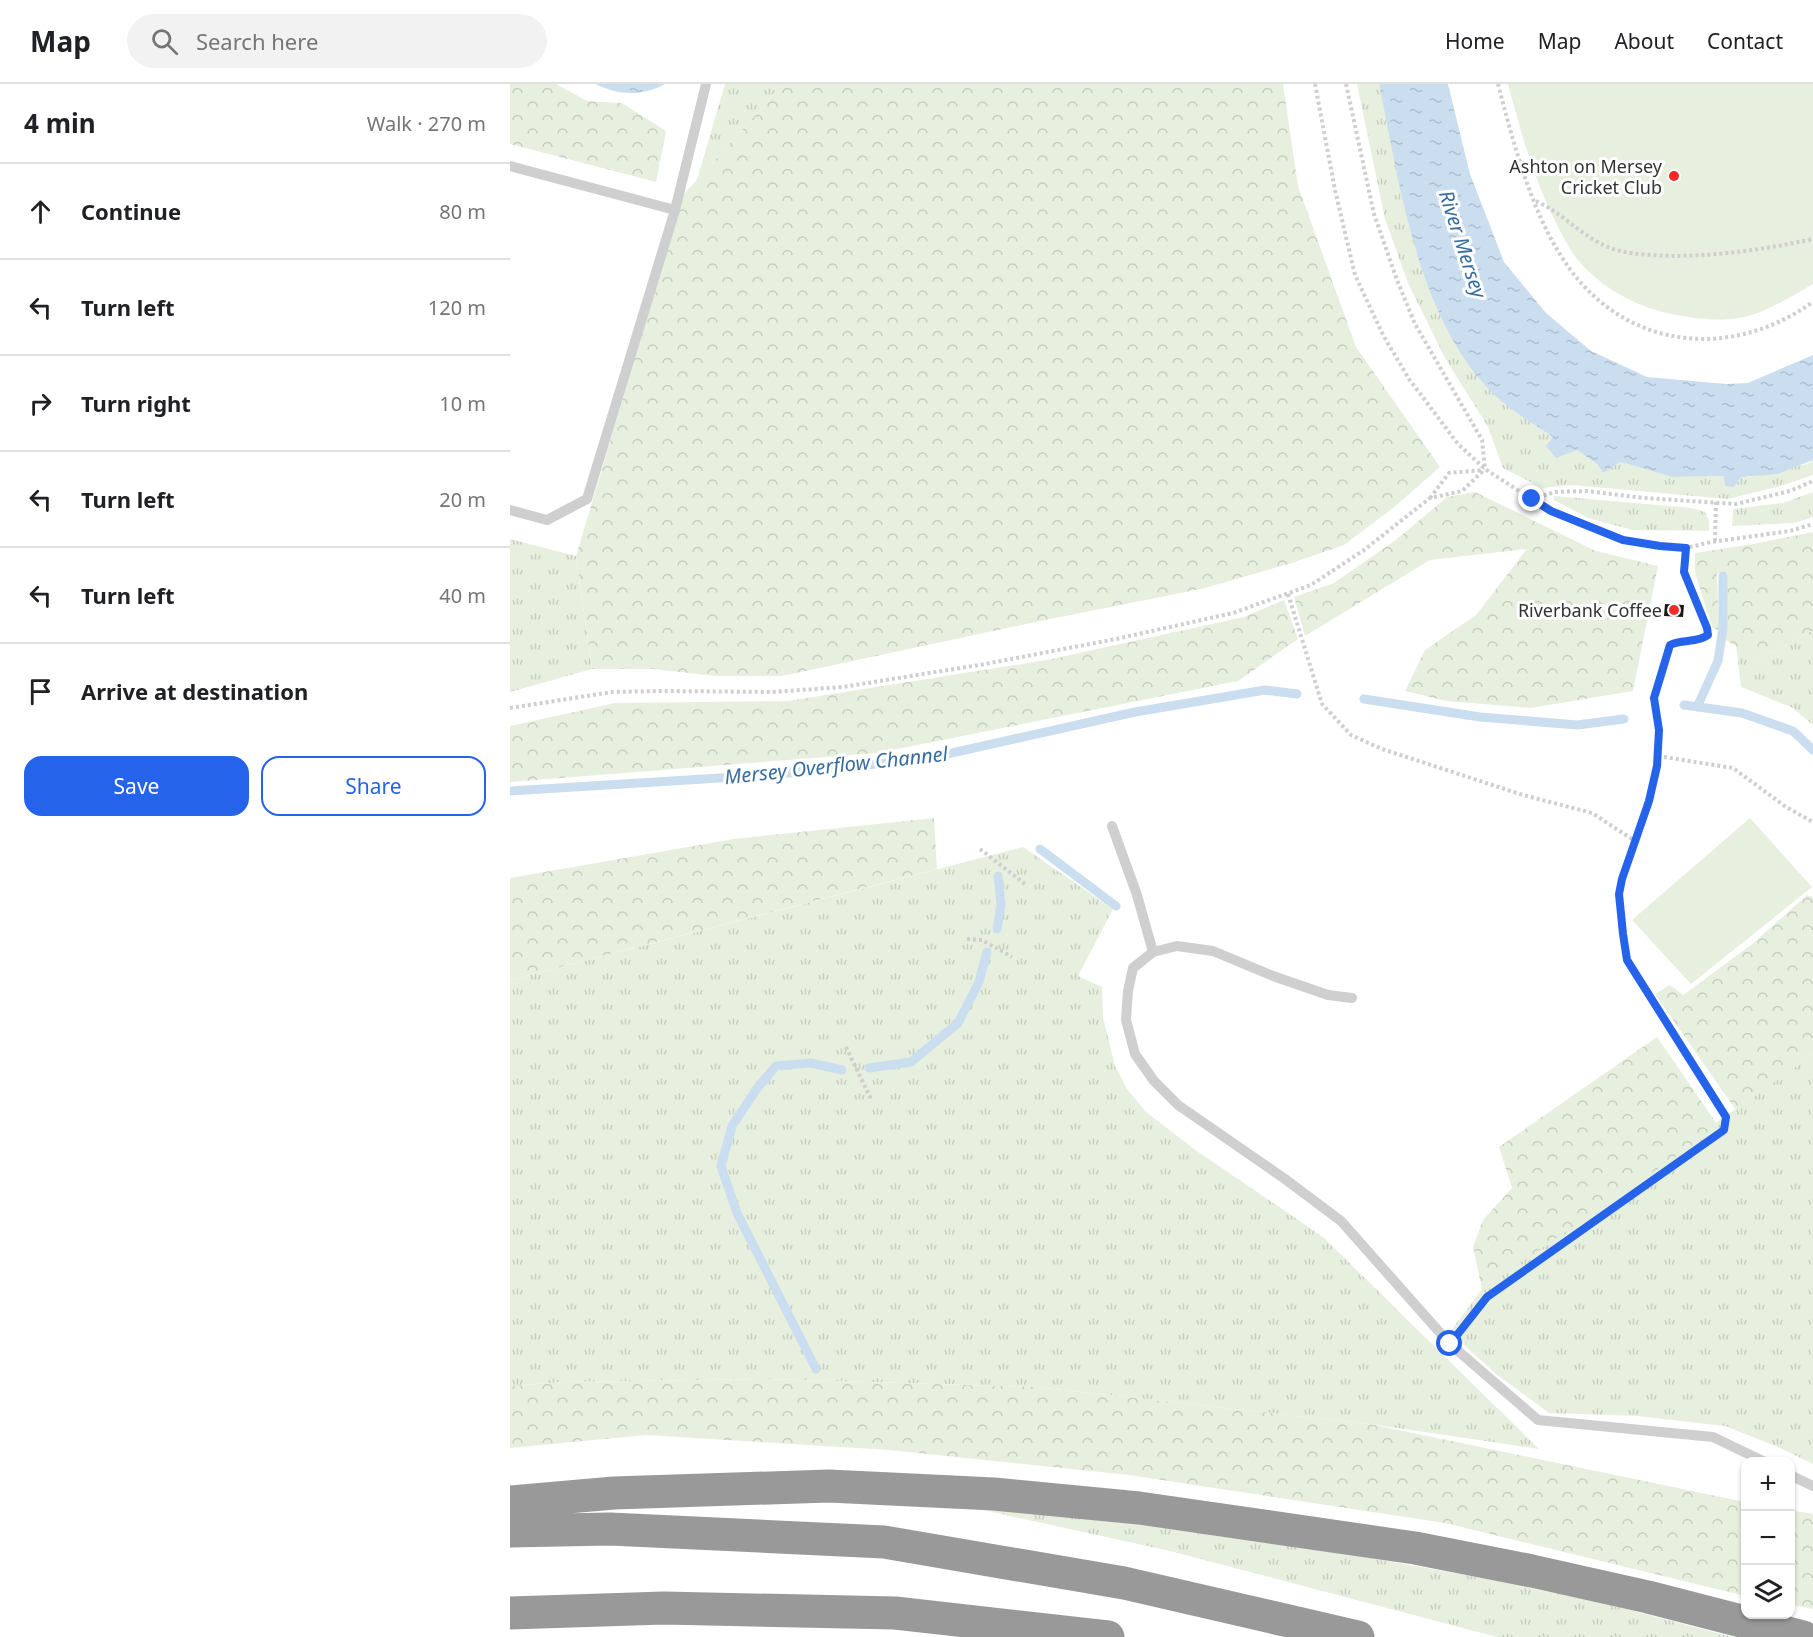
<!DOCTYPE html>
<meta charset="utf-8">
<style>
:root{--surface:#fff;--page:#f2f2f2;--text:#202124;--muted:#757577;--line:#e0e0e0;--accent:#2563eb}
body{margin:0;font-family:"Noto Sans",sans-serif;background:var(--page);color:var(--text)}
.controls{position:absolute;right:18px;bottom:18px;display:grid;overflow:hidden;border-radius:12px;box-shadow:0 2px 4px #0004}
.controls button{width:54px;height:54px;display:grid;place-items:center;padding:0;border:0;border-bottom:2px solid var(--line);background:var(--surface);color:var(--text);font:30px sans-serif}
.stop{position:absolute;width:18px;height:18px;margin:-14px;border:4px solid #2563eb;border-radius:50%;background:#fff}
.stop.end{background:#2563eb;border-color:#fff;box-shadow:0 2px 6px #0008}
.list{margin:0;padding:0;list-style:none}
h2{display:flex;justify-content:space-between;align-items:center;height:78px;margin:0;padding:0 24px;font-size:26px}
h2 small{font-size:20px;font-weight:400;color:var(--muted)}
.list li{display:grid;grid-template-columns:39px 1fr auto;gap:18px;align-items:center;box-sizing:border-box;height:96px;padding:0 24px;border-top:2px solid var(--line)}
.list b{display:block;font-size:22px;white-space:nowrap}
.list em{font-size:20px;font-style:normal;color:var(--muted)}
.actions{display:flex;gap:12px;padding:18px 24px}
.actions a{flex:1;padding:14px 0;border:2px solid var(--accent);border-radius:18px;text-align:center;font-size:21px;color:var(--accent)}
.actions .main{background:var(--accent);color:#fff}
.icon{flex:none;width:33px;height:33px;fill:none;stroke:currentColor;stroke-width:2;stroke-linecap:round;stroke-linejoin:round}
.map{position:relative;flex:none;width:1303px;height:1553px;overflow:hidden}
header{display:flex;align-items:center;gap:36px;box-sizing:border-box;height:84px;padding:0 30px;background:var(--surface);border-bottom:2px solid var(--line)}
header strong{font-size:28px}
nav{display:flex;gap:33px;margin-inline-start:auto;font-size:21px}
.search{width:420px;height:54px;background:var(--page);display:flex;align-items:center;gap:15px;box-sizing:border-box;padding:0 21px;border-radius:33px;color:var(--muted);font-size:22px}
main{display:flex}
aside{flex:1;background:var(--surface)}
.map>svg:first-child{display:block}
.grass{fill:url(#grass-tufts)}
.forest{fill:url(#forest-crowns)}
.garden{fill:#e7f0df}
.water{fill:url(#water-ripples)}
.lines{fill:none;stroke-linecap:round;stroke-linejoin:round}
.stream{stroke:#cadef0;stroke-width:9}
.building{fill:#191919}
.path{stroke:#cfcfcf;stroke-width:4;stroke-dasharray:3 3;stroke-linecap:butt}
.lane{stroke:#cfcfcf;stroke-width:10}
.highway{stroke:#999;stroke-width:33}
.route{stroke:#2563eb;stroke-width:8}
.poi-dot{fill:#f72926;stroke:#fff;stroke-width:2}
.labels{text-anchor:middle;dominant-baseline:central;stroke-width:6;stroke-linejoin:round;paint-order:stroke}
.poi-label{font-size:18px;fill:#323232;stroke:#fff;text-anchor:end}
.water-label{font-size:20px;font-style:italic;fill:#366d9e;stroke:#fff}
</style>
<header>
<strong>Map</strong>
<div class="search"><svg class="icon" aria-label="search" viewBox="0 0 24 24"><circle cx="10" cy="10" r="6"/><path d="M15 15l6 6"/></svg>Search here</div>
<nav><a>Home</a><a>Map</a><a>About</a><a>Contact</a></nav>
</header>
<main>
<aside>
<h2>4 min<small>Walk · 270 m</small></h2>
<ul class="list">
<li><svg class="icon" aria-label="ahead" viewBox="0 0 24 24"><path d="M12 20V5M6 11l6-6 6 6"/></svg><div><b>Continue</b></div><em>80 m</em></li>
<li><svg class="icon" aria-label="left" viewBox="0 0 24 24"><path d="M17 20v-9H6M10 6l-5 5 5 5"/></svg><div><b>Turn left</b></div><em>120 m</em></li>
<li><svg class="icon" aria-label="right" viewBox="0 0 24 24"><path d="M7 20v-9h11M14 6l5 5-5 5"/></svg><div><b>Turn right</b></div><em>10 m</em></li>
<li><svg class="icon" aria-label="left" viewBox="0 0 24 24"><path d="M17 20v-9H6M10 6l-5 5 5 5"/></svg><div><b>Turn left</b></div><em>20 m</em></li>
<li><svg class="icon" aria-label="left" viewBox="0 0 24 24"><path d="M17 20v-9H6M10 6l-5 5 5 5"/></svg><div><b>Turn left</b></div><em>40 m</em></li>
<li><svg class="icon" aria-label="arrive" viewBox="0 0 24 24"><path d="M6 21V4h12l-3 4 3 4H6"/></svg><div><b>Arrive at destination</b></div></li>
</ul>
<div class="actions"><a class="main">Save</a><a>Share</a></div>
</aside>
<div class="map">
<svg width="1303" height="1553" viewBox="0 0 1303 1553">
<defs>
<pattern id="grass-tufts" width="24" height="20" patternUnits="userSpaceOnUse" patternTransform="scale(1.5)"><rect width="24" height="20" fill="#e7f0df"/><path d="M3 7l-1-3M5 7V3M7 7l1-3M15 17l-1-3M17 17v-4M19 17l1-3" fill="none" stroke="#c7cec0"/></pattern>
<pattern id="forest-crowns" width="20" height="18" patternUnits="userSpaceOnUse" patternTransform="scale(1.5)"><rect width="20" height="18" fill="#e7f0df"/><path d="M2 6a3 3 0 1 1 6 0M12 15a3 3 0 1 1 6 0" fill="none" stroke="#c7cec0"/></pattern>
<pattern id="water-ripples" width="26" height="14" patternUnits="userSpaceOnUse" patternTransform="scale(1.5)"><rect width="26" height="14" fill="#cadef0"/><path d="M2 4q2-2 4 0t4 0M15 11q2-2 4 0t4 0" fill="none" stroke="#aebfce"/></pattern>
</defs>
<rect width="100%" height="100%" fill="#fff"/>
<path class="grass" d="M215,0H271L253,23L187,96Z
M847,0H869L897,132L908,172L937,246L1005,327L1043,353L1067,366L1087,380L1093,389L1111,378L1162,393L1215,392V402L1231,393H1239L1297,380L1303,376V391L1267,403L1218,415L1061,401L1032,404L993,384L978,343L935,274L898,199L875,135Z
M1303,408V433L1284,439L1222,442L1223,425L1273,419Z
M1044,412L1182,424L1195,428L1199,437V447L1122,446L1078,434L1044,416Z
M0,455L66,472L82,585L0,608Z
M1303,546V641L1283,624L1231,603L1226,561L1249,575Z
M513,763L603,825L568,892L592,903L593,933L605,982L617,1005L636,1028L684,1065L813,1153L1029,1365L860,1340L527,1303L260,1295L55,1298L0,1302V896Z
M1303,970V1380L1268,1363L1215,1342L1127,1332L1039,1329L986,1290L940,1248L972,1205Z
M514,1425L787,1461L1051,1508L1223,1553H987L660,1467L473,1426Z"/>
<path class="forest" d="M0,0H46L77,17L112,19L156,47L146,98L0,60Z
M271,0H773L788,102L846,263L930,383L883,424L834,461L782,479L691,505L540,535L272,592H205L143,585H82L66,472L174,110L253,23Z
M965,408L1086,467L1148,482L1123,607L1021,624L936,617L895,607L915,566L966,531L1017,465L920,476L795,552L784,513L824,499L887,455L937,413Z
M1303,448V546L1249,575L1216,556L1215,490L1207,489L1209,547L1202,543L1185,489V469L1243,460Z
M774,516L788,555L728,597L367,669L0,698V642L105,619L278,617L537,576L734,533Z
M424,734L427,785L0,896V794L224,755Z
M1297,811L1303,813V970L1226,1026L1145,910L1160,901L1173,911L1241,861Z
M1147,953L1209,1043L972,1205L963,1163L973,1136L1002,1104L989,1063Z
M260,1295L527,1303L860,1340L1235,1418V1512L935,1439L619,1391L380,1366L136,1351L0,1364V1302L55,1298Z
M1281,1426L1303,1430V1525L1281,1521Z"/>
<path class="garden" d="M998,0H1303V200C1280,213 1255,230 1229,234C1207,238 1183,234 1161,230C1128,223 1099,208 1074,183C1062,171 1053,153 1045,137C1023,92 1011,49 998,0Z
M1240,734L1302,803L1181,900L1122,836Z"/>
<path class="water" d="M85,0H155C132,13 108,11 85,0Z
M869,0H938L960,90L994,178L1036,229L1081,267L1137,293L1216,300L1238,299L1303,271V376L1268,390L1231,393L1224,403L1215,402L1214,392L1162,393L1111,378L1093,389L1087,380L1067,366L1046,374L1036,362L1043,353C1019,337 993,322 974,300C906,224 889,97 869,0Z"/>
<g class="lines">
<path class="stream" d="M854,615L970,633L1067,641L1114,635
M1174,621L1232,629L1283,647L1303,666
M1187,623L1208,577L1213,544V492
M0,707L259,691L415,675L625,628L755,606L787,610
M530,765L606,822
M487,845L491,820L488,792
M359,984L401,978L448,939L469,898L477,868
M306,1285L227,1129L211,1082L222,1042L248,1003L266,982L301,979L332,986"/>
</g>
<path class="building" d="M1155,520L1174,521L1173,533L1154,532Z"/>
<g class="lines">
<path class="path" d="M805,0L825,106L845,191L873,251L899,295L948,360L975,385L1040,427L1113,456L1150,462L1176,464L1201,458L1280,447L1303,440
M836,0L864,130L887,196L905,240L972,356L975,385
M988,0C1002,54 1019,119 1048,167C1104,263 1214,281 1303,218
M1026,117C1054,130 1074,155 1103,165C1122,171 1143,171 1162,172C1210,172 1256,165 1303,155
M920,414L939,389L974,386
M1022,415L1045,408L1076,407L1134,414L1226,420L1280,407L1303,397
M1205,457L1206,418
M778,510L812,620L841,651L872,665L1013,711L1082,729L1125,757
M0,624L102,608L154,607L262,608L333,603L475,580L606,555L723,529L801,501L854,466L920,414L952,407L975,385
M1148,672L1223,684L1276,723L1303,738
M470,765L515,800
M457,855L472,856L502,873
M336,963L361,1015
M952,1246L977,1213L1214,1046L1216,1033L1117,876L1113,850L1109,810L1112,795L1139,717L1147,682L1149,646L1144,614L1160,561C1172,555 1188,558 1198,551L1197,544L1174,488L1176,464"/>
<path class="lane" d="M0,82L165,126
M0,426L37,436L77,415L165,126L196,0
M602,742L627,811L643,868
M842,914L818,911L763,892L703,867L667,862L643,868L623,884L618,907L616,936L625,970L644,997L668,1021L775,1095L831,1137L940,1260L1028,1336L1203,1353L1255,1378
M1280,1391L1303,1402"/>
<path class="highway" d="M0,1418L104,1409L319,1402L484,1410L629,1424L905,1464L1022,1487L1138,1513L1293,1553
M0,1447L100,1445L374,1458L614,1499L848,1553
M0,1529L154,1524L385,1529L598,1553"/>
</g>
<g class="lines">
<path class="route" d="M940,1260L977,1213L1214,1046L1216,1033L1117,876L1113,850L1109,810L1112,795L1139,717L1147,682L1149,646L1144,614L1160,561C1172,555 1187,559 1198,551L1197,544L1174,488L1176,464L1150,462L1113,456L1041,427L1022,415"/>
</g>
<g class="poi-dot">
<circle cx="1164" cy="92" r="6"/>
<circle cx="1164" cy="526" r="6"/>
</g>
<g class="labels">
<g class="poi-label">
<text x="1152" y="82">Ashton on Mersey<tspan x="1152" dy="21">Cricket Club</tspan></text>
<text x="1152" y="526">Riverbank Coffee</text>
</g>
<g class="water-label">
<text transform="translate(953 160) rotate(72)">River Mersey</text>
<text transform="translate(326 681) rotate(-6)">Mersey Overflow Channel</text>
</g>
</g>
</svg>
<div class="controls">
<button>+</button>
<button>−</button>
<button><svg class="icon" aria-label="layers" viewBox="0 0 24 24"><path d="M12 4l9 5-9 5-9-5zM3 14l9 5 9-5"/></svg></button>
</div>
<div class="stop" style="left:940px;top:1260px"></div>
<div class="stop end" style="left:1022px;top:415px"></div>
</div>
</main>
